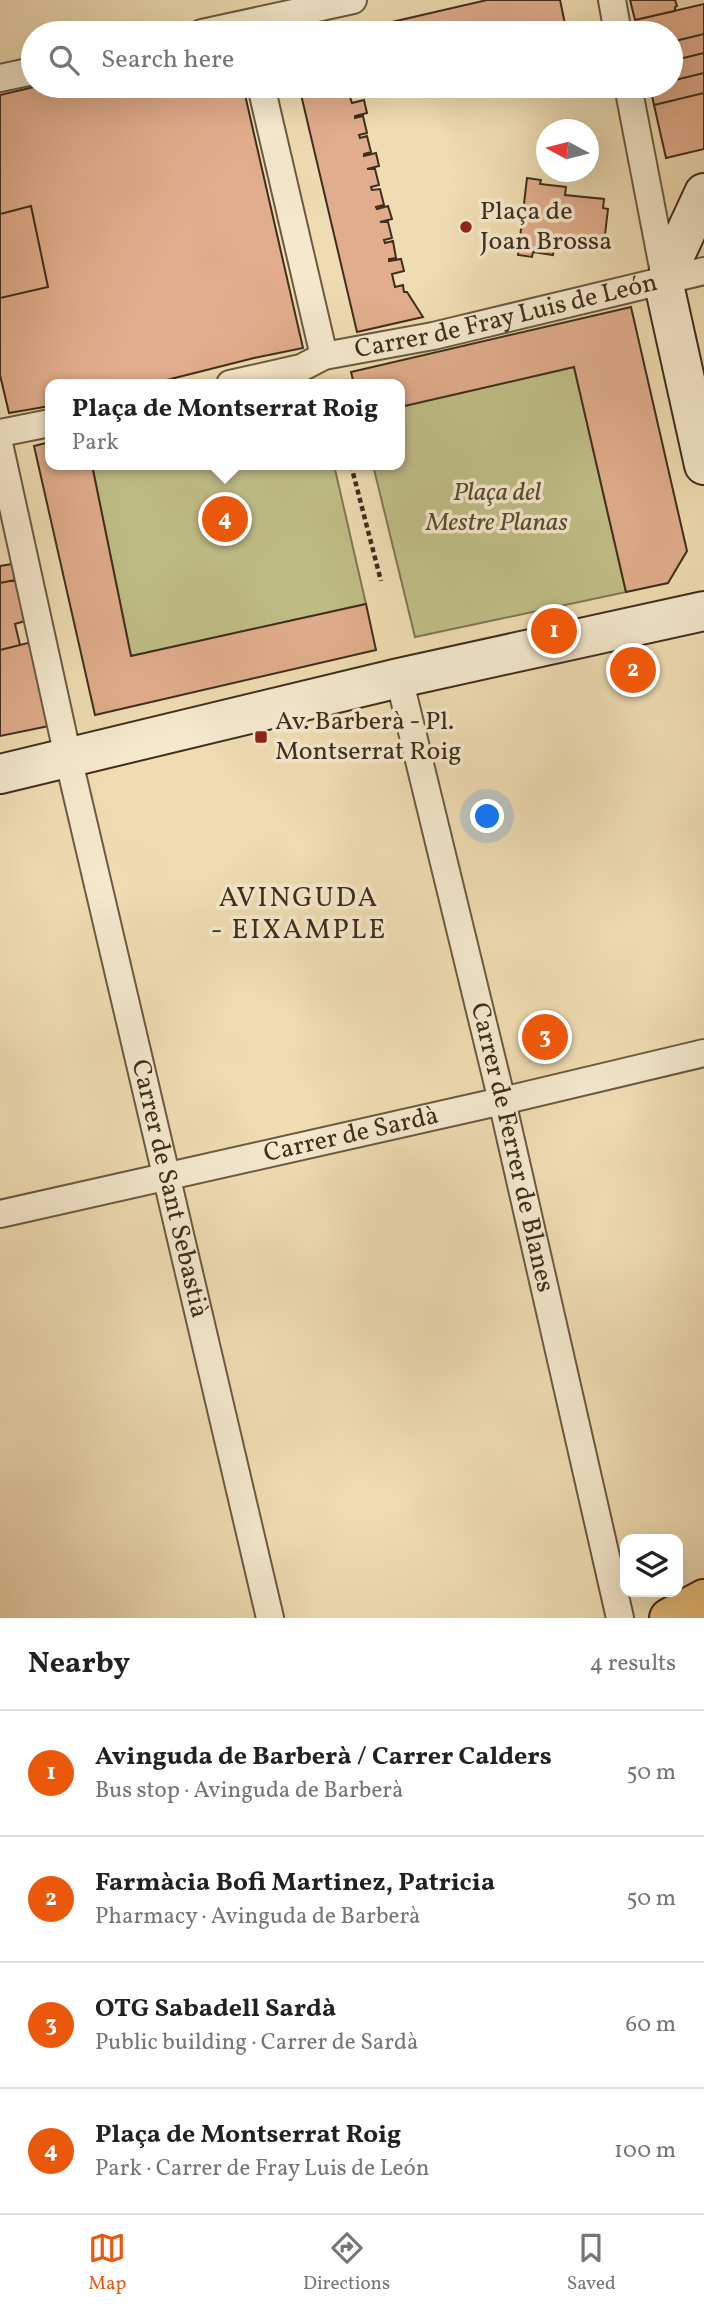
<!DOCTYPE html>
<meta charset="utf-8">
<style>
:root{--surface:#fff;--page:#f6f6f6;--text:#202124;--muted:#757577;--line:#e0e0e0;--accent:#ea580c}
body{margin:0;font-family:Vollkorn,serif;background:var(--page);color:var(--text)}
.controls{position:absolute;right:21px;bottom:21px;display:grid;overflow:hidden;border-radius:14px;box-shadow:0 7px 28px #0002}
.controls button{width:63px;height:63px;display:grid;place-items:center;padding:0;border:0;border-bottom:2px solid var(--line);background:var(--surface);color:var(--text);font:35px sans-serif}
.compass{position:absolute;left:536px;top:119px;width:63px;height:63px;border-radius:50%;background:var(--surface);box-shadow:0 7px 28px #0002;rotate:277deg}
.you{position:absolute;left:488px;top:817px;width:24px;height:24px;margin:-18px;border:5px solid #fff;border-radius:50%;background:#1a73e8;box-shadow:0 0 0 10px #1a73e833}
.badge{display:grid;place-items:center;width:46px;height:46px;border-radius:50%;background:var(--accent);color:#fff;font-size:23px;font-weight:700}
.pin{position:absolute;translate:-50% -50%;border:4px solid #fff;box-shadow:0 2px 7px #0006}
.popup{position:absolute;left:45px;top:379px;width:360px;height:91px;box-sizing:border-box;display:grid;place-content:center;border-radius:14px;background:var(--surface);filter:drop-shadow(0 2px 5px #0005);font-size:23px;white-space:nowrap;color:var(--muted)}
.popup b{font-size:26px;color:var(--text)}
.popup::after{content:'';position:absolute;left:50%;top:100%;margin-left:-14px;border:14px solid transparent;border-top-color:var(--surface)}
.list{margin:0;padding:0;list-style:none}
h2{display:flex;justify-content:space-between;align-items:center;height:91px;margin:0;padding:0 28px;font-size:30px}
h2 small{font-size:23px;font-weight:400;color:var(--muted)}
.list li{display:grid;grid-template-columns:46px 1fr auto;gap:21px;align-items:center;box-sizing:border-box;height:126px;padding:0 28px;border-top:2px solid var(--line)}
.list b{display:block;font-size:26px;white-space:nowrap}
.list p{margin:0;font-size:23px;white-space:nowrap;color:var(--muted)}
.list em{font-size:23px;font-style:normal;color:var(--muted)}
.icon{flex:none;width:38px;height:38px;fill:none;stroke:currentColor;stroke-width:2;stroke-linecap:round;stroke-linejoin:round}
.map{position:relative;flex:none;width:704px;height:1618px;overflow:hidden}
.search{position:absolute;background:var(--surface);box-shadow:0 7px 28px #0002;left:21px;right:21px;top:21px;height:77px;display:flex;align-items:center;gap:18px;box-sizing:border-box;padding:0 24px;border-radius:38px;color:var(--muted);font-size:26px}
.sheet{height:595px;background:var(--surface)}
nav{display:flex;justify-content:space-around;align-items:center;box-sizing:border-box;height:98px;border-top:2px solid var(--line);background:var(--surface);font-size:19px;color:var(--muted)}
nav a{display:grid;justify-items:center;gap:4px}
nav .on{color:var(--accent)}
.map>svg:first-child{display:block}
.green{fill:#c0be87;stroke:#807651;stroke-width:2}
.building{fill:#e1ad8c;stroke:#3f2e1b;stroke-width:2}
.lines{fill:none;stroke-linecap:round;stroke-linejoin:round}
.street-casing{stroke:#6b5a41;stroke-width:30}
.secondary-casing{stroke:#3f2e1b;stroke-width:42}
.primary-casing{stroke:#3f2e1b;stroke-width:42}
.path{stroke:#3f2e1b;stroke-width:4.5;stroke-dasharray:5 3.5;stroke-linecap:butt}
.street{stroke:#f5e8cd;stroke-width:26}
.secondary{stroke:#f5e8cd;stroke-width:38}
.primary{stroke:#e8be79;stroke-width:38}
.poi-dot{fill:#8f2418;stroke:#f5e8cd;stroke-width:2.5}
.labels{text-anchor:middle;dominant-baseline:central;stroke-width:7;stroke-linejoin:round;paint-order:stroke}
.poi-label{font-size:26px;fill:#3f2e1b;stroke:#f5e8cd;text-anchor:start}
.street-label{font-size:26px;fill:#3f2e1b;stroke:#f5e8cd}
.park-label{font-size:26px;font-style:italic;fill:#594b31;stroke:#f5e8cd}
.neighbourhood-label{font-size:28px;letter-spacing:2px;fill:#3f2e1b;stroke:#f5e8cd}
</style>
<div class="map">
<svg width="704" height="1618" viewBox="0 0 704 1618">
<rect width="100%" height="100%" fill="#efdcb2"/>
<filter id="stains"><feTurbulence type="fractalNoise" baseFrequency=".00286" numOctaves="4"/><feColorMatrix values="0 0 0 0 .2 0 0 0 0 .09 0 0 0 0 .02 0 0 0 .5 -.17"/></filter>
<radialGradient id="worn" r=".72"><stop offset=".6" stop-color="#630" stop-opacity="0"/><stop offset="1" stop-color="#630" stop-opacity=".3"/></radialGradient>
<path class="green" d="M574,367L626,592L415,637L373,465H400V407Z
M92,465H334L366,604L131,656Z"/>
<path class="building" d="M487,0H560L567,33H344Z
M630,0H675L677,6L675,7V11L635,20Z
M704,4V34L671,42V33H637L635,20Z
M704,34V53L671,61V42Z
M704,53V73L671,81V61Z
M704,73V93L654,105L650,86H671V81Z
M38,86H243L303,348L254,358L151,384H50V406L9,413L0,375V95Z
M299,86H364V89L357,91L358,96L350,97L352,103L364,100L367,113L355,116V118L363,116L367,133L359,135L360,138L367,136L371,152L364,154V156L376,153L379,166L367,169H375L379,185L371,187L372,190L380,189L384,205L376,207L377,209L388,206L392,219L380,222H388L392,238L384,240L385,243L393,241L396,258L389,259V261L401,259L404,271L392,274L395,287L403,285L404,292H407L423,317L357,332Z
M704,93V149L666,158L654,105Z
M527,178L541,180L540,184L566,187L565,195L604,199L603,208L608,209L604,243H598L597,251L554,247L553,255L533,252L532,257L518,255Z
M31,206L48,287L0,298V214Z
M631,307L687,551L668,583L626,592L574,367L400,407V384H354L351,372Z
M50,442V465H92L131,656L366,604L376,650L95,715L34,446Z
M12,564L15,580L0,583V566Z
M15,580L25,621L15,624L20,645L0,650V583Z
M32,642L49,726L0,736V650Z"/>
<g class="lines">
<defs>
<g id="street">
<path d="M612,0L618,33"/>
<path d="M202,33L353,0"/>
<path d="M0,78L33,71"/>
<path d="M261,86L324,356"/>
<path d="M628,86L665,278"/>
<path id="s1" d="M230,384L301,368L324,356L433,336L704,271"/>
<path d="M0,433L50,423"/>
<path id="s2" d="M0,448L68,757L270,1618"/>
<path id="s3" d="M399,678L502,1101L620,1618"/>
<path id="s4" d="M0,1214L502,1101L704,1053"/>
</g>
<path id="secondary" d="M704,193L671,264L665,289L704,465
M0,774L399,678L704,611"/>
<path id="primary" d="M669,1618L704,1599"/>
</defs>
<use href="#street" class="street-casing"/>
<use href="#secondary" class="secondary-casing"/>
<use href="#primary" class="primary-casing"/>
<path class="path" d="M351,465L381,581"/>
<use href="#street" class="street"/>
<use href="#secondary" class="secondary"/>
<use href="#primary" class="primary"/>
</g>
<g class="poi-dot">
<circle cx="466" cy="227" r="7"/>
<rect x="254" y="730" width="14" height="14" rx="3.5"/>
</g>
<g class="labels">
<g class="poi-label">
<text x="480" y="212">Plaça de<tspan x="480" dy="30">Joan Brossa</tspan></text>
<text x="275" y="722">Av. Barberà - Pl.<tspan x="275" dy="30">Montserrat Roig</tspan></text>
</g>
<g class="street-label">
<text stroke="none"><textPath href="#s1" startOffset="285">Carrer de Fray Luis de León</textPath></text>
<text stroke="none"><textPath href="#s4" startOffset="360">Carrer de Sardà</textPath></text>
<text stroke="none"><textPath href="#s3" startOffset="483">Carrer de Ferrer de Blanes</textPath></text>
<text stroke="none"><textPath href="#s2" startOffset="760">Carrer de Sant Sebastià</textPath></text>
</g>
<g class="park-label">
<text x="497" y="493">Plaça del<tspan x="497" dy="30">Mestre Planas</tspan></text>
</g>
<g class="neighbourhood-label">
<text x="299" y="898">AVINGUDA<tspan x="299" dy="32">- EIXAMPLE</tspan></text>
</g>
</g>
<rect width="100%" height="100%" filter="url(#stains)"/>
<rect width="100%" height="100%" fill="url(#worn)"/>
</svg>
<div class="controls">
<button><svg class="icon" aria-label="layers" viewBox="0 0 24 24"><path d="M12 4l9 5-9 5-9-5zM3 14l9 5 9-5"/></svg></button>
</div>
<svg class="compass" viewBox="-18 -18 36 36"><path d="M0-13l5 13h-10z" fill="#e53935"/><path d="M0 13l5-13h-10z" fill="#757577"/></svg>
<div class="you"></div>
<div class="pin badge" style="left:554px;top:631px">1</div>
<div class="pin badge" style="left:633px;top:670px">2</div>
<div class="pin badge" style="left:545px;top:1037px">3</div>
<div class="pin badge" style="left:225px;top:519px">4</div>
<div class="popup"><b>Plaça de Montserrat Roig</b>Park</div>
<div class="search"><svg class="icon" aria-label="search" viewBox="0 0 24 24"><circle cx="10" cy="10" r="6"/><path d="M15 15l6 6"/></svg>Search here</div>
</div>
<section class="sheet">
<h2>Nearby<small>4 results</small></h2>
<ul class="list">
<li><span class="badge">1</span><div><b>Avinguda de Barberà / Carrer Calders</b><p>Bus stop · Avinguda de Barberà</p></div><em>50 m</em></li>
<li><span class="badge">2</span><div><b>Farmàcia Bofi Martinez, Patricia</b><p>Pharmacy · Avinguda de Barberà</p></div><em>50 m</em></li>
<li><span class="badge">3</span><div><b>OTG Sabadell Sardà</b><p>Public building · Carrer de Sardà</p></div><em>60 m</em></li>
<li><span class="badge">4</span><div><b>Plaça de Montserrat Roig</b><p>Park · Carrer de Fray Luis de León</p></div><em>100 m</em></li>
</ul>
</section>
<nav>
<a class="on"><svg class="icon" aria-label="map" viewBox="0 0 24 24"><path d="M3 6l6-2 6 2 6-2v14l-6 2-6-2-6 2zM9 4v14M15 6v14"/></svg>Map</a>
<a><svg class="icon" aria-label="directions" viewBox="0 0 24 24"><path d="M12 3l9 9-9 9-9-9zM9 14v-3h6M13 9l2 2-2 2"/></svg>Directions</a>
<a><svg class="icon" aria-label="saved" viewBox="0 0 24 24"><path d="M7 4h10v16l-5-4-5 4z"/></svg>Saved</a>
</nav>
